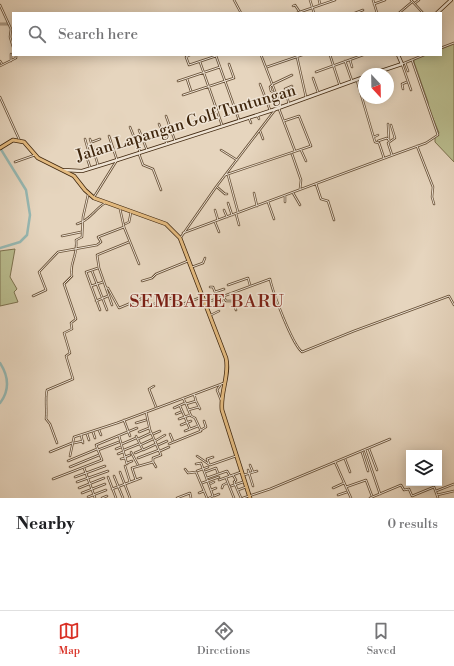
<!DOCTYPE html>
<style>
:root{--surface:#fff;--page:#f6f6f6;--text:#202124;--muted:#757577;--line:#e0e0e0;--accent:#d93025}
body{margin:0;font-family:"Libre Bodoni",serif;background:var(--page);color:var(--text)}
.controls{position:absolute;right:12px;bottom:12px;display:grid;overflow:hidden;border-radius:0px;box-shadow:0 2px 10px #0003}
.controls button{width:36px;height:36px;display:grid;place-items:center;padding:0;border:0;border-bottom:1px solid var(--line);background:var(--surface);color:var(--text);font:20px sans-serif}
.compass{position:absolute;left:358px;top:68px;width:36px;height:36px;border-radius:50%;background:var(--surface);box-shadow:0 2px 10px #0003;rotate:158deg}
.list{margin:0;padding:0;list-style:none}
h2{display:flex;justify-content:space-between;align-items:center;height:52px;margin:0;padding:0 16px;font-size:17px}
h2 small{font-size:13px;font-weight:400;color:var(--muted)}
.icon{flex:none;width:22px;height:22px;fill:none;stroke:currentColor;stroke-width:2;stroke-linecap:round;stroke-linejoin:round}
.map{position:relative;flex:none;width:454px;height:498px;overflow:hidden}
.search{position:absolute;background:var(--surface);box-shadow:0 2px 10px #0003;left:12px;right:12px;top:12px;height:44px;display:flex;align-items:center;gap:10px;box-sizing:border-box;padding:0 14px;border-radius:0px;color:var(--muted);font-size:15px}
.sheet{height:112px;background:var(--surface)}
nav{display:flex;justify-content:space-around;align-items:center;box-sizing:border-box;height:56px;border-top:1px solid var(--line);background:var(--surface);font-size:11px;color:var(--muted)}
nav a{display:grid;justify-items:center;gap:2px}
nav .on{color:var(--accent)}
.map>svg:first-child{display:block}
.green{fill:#b9bc8e;stroke:#7c714e}
.lines{fill:none;stroke-linecap:round;stroke-linejoin:round}
.river{stroke:#96b8b3;stroke-width:2.5}
.street-casing{stroke:#695239;stroke-width:2.5}
.secondary-casing{stroke:#3f260d;stroke-width:4}
.primary-casing{stroke:#3f260d;stroke-width:4.5}
.street{stroke:#efe4d5;stroke-width:1}
.secondary{stroke:#efe4d5;stroke-width:2.5}
.primary{stroke:#e3ba7f;stroke-width:3}
.labels{text-anchor:middle;dominant-baseline:central;stroke-width:3;stroke-linejoin:round;paint-order:stroke}
.street-label{font-size:16px;fill:#3f260d;stroke:#efe4d5}
.quarter-label{font-size:18px;letter-spacing:1px;fill:#7a1f14;stroke:#efe4d5}
</style>
<div class="map">
<svg width="454" height="498" viewBox="0 0 454 498">
<rect width="100%" height="100%" fill="#e6d5be"/>
<filter id="stains"><feTurbulence type="fractalNoise" baseFrequency=".005" numOctaves="4"/><feColorMatrix values="0 0 0 0 .2 0 0 0 0 .09 0 0 0 0 .02 0 0 0 .5 -.17"/></filter>
<radialGradient id="worn" r=".72"><stop offset=".6" stop-color="#630" stop-opacity="0"/><stop offset="1" stop-color="#630" stop-opacity=".3"/></radialGradient>
<path class="green" d="M454,44V162L435,142V138L439,133L428,106V102L414,62V59L424,55H441V49Z
M15,249L10,277L17,289L14,292L18,302L0,306V251Z"/>
<g class="lines">
<path class="river" d="M0,148L26,190L30,215L27,235L20,242L0,248
M0,363C9,377 10,390 0,403"/>
<defs>
<path id="street" d="M234,0L241,13
M310,0L314,13
M319,0L320,4
M373,0L377,13
M411,0L423,13
M415,3L419,0
M374,4L385,0
M0,5L11,29L10,37L13,47
M293,6L295,5L299,11
M297,13L335,0
M355,13L363,10
M399,13L412,2
M0,24H7
M441,48L454,43
M190,55L186,57L189,65L216,56L239,120
M261,55L281,107
M330,55L340,86
M297,57L306,97
M350,60L352,67
M0,61L2,64
M11,61V54
M345,61L352,81
M200,62L222,125
M405,63L408,71
M0,66L16,58V55
M267,67L302,55
M316,72L363,55
M313,78L318,92
M187,79L191,91
M178,81L220,67
M357,81L375,142L379,143L384,158
M260,84L270,110
M273,84L292,75
M272,85L270,87L271,91L275,93
M403,89L402,84L407,82
M411,90L402,64L424,55
M183,95L234,78L229,64
M0,97L19,139
M289,104L285,89L292,86
M279,109L295,151
M257,115L259,119
M166,116L175,141
M249,118L251,123
M159,124L167,144
M388,124L389,141
M391,125L395,138L388,143L392,155
M130,127L140,152
M139,130L147,150
M260,131L263,139
M374,137L378,135
M85,139L89,153L87,158L90,167
M90,139L98,165
M378,141L387,138L389,140
M92,142L100,139
M417,146L433,187L432,197L434,204
M94,150L103,147
M221,150L237,160
M301,150L306,161
M139,154L143,165L153,169L161,190
M292,154L301,180L300,189
M15,162L35,155
M225,175L311,146L299,116L284,121
M228,175L238,212
M316,184L321,199L328,201L334,220
M217,187L225,194H227
M254,193L257,206
M293,193L300,205
M94,197L117,160L109,136
M268,202L274,219
M285,202V196
M228,203L232,215
M120,209L124,227L139,264
M215,210L218,220
M224,210L227,217
M236,214L239,225
M215,222L219,232
M77,224C90,220 94,210 105,203
M125,224L129,222L131,212
M183,233L393,155L426,143L438,135L412,60
M62,236L81,232
M181,237L216,187L275,110
M192,267L203,263L205,258
M98,268L86,272L100,310
M92,271L107,310
M142,281L152,278L156,274L188,261
M228,285L248,278L250,285
M91,286L103,282
M210,287H213L215,292L224,289
M106,288H108L119,308L143,298L148,306L172,298L177,306L202,297
M33,296L46,290L39,272L58,252L97,245L101,242L98,237L124,227
M223,296L226,301H233L236,310
M96,301L108,296
M205,303L270,279C273,293 292,344 302,352L354,331L449,296L454,305
M218,304L222,302L220,298
M112,305L99,268L97,255L129,242
M211,315L219,311
M221,384L217,390L221,400
M154,386L149,389L156,407
M183,398L186,404L196,401L194,394
M196,401L200,409
M180,406L190,429
M174,408L185,403
M188,410L199,407
M176,414L181,412
M179,419L190,415
M124,420L130,436
M136,423L146,420
M181,425L191,421
M99,430L101,435
M201,430L206,427L204,421
M185,431L198,426
M93,432L95,438
M139,432L149,428
M87,434L89,440
M153,434L160,431
M170,434L173,441
M81,435L83,443
M119,436L127,464
M136,436L143,450L156,444
M138,439L151,433
M155,441L165,435
M57,443L50,424L46,419C47,411 45,397 47,390L73,379L66,356L70,353L64,333L72,329L71,323L76,319L64,284L72,276C69,262 78,257 76,240L82,237L83,217L88,195
M74,443L83,441
M122,444L136,438
M169,444L201,431L195,418L191,416L186,404
M140,445L153,439
M158,445L167,441
M116,449L121,447
M369,449L377,470
M98,450L119,442
M124,450L139,444
M365,450L380,494
M160,451L169,447
M50,452L72,443
M131,452L138,465
M362,452L368,471
M135,453L142,450
M118,454L123,452
M70,456L74,437L117,423L224,383
M197,456L210,465L236,456
M125,457L130,455
M138,458L159,450
M121,459L125,458
M345,459L350,472
M68,461L97,449
M153,462L156,467
M335,462L351,498
M127,463L132,461
M196,464L201,463L213,496L209,498
M209,464L207,459L213,457
M250,465L253,472
M125,466L130,482
M70,467L99,455
M84,468L95,498
M185,469L188,473L196,472L207,498
M248,470L253,486
M197,471L208,467
M120,472L130,498
M205,472L216,468L218,473
M233,475L236,480L234,482L241,498
M244,475L257,471
M114,476L123,498
M75,477L105,466
M108,477L116,498
M207,478L227,471L230,476
M226,478L234,498
M53,479L102,460L96,445L137,428
M136,480L132,468L153,462V458L161,455L150,430L146,412
M219,480L241,472
M77,482L108,471
M202,483L219,477
M210,484L214,482
M231,486L243,482
M346,487L366,480L372,496
M79,488L104,478
M222,488L223,485L227,483
M333,488L344,483
M112,489L141,478
M211,490L216,488
M238,490L246,487
M436,491L454,484
M82,493L105,484
M199,493L204,491
M338,495L347,492
M437,495L454,491
M214,496L219,494
M88,497L106,490
M102,498L107,496
M177,498L190,493L191,498
M243,498L270,489L390,439
M370,498L401,485L404,490L409,489L412,496L434,487L438,498"/>
<path id="secondary" d="M437,13L451,0
M372,74L402,64L398,55
M64,170L82,171L108,163L273,110L364,77"/>
<path id="primary" d="M0,148L13,140L24,142L38,158L74,176L85,190L94,198L166,224L180,238L226,358C230,375 220,392 222,410L250,498"/>
</defs>
<use href="#street" class="street-casing"/>
<use href="#secondary" class="secondary-casing"/>
<use href="#primary" class="primary-casing"/>
<use href="#street" class="street"/>
<use href="#secondary" class="secondary"/>
<use href="#primary" class="primary"/>
</g>
<g class="labels">
<g class="street-label">
<text transform="translate(186 123) rotate(-17)">Jalan Lapangan Golf Tuntungan</text>
</g>
<g class="quarter-label">
<text x="207" y="301">SEMBAHE BARU</text>
</g>
</g>
<rect width="100%" height="100%" filter="url(#stains)"/>
<rect width="100%" height="100%" fill="url(#worn)"/>
</svg>
<div class="controls">
<button><svg class="icon" aria-label="layers" viewBox="0 0 24 24"><path d="M12 4l9 5-9 5-9-5zM3 14l9 5 9-5"/></svg></button>
</div>
<svg class="compass" viewBox="-18 -18 36 36"><path d="M0-13l5 13h-10z" fill="#e53935"/><path d="M0 13l5-13h-10z" fill="#757577"/></svg>
<div class="search"><svg class="icon" aria-label="search" viewBox="0 0 24 24"><circle cx="10" cy="10" r="6"/><path d="M15 15l6 6"/></svg>Search here</div>
</div>
<section class="sheet">
<h2>Nearby<small>0 results</small></h2>
<ul class="list">
</ul>
</section>
<nav>
<a class="on"><svg class="icon" aria-label="map" viewBox="0 0 24 24"><path d="M3 6l6-2 6 2 6-2v14l-6 2-6-2-6 2zM9 4v14M15 6v14"/></svg>Map</a>
<a><svg class="icon" aria-label="directions" viewBox="0 0 24 24"><path d="M12 3l9 9-9 9-9-9zM9 14v-3h6M13 9l2 2-2 2"/></svg>Directions</a>
<a><svg class="icon" aria-label="saved" viewBox="0 0 24 24"><path d="M7 4h10v16l-5-4-5 4z"/></svg>Saved</a>
</nav>
